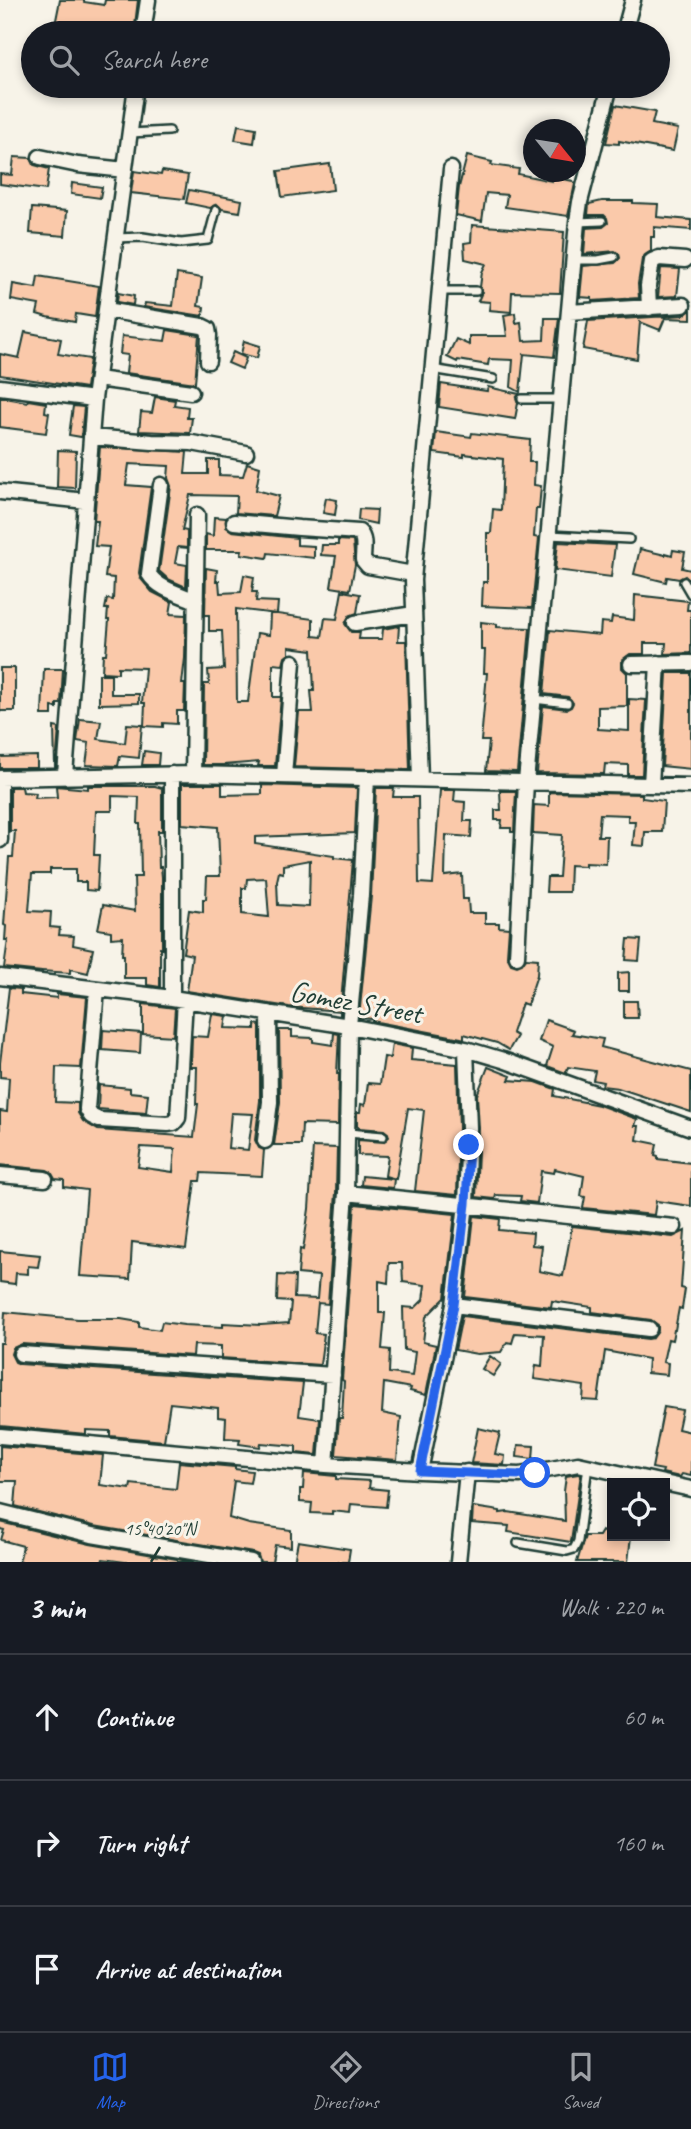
<!DOCTYPE html>
<meta charset="utf-8">
<style>
:root{--surface:#171b24;--page:#20242c;--text:#f1f3f6;--muted:#9ea1a6;--line:#363941;--accent:#2563eb}
body{margin:0;font-family:Caveat,sans-serif;background:var(--page);color:var(--text)}
.controls{position:absolute;right:21px;bottom:21px;display:grid;overflow:hidden;border-radius:0px;box-shadow:0 4px 10px #0003}
.controls button{width:63px;height:63px;display:grid;place-items:center;padding:0;border:0;border-bottom:2px solid var(--line);background:var(--surface);color:var(--text);font:35px sans-serif}
.compass{position:absolute;left:523px;top:119px;width:63px;height:63px;border-radius:50%;background:var(--surface);box-shadow:0 4px 10px #0003;rotate:120deg}
.stop{position:absolute;width:21px;height:21px;margin:-16px;border:5px solid #2563eb;border-radius:50%;background:#fff}
.stop.end{background:#2563eb;border-color:#fff;box-shadow:0 2px 7px #0008}
.list{margin:0;padding:0;list-style:none}
h2{display:flex;justify-content:space-between;align-items:center;height:91px;margin:0;padding:0 28px;font-size:30px}
h2 small{font-size:23px;font-weight:400;color:var(--muted)}
.list li{display:grid;grid-template-columns:46px 1fr auto;gap:21px;align-items:center;box-sizing:border-box;height:126px;padding:0 28px;border-top:2px solid var(--line)}
.list b{display:block;font-size:26px;white-space:nowrap}
.list em{font-size:23px;font-style:normal;color:var(--muted)}
.icon{flex:none;width:38px;height:38px;fill:none;stroke:currentColor;stroke-width:2;stroke-linecap:round;stroke-linejoin:round}
.map{position:relative;flex:none;width:691px;height:1562px;overflow:hidden}
.search{position:absolute;background:var(--surface);box-shadow:0 4px 10px #0003;left:21px;right:21px;top:21px;height:77px;display:flex;align-items:center;gap:18px;box-sizing:border-box;padding:0 24px;border-radius:38px;color:var(--muted);font-size:26px}
.sheet{height:469px;background:var(--surface)}
nav{display:flex;justify-content:space-around;align-items:center;box-sizing:border-box;height:98px;border-top:2px solid var(--line);background:var(--surface);font-size:19px;color:var(--muted)}
nav a{display:grid;justify-items:center;gap:4px}
nav .on{color:var(--accent)}
.map>svg:first-child{display:block}
.building{fill:#fac9aa;stroke:#1f3d34;stroke-width:2;fill-rule:evenodd}
.lines{fill:none;stroke-linecap:round;stroke-linejoin:round}
.service-casing{stroke:#1f3d34;stroke-width:12}
.minor-casing{stroke:#1f3d34;stroke-width:19}
.service{stroke:#f7f3e8;stroke-width:7}
.minor{stroke:#f7f3e8;stroke-width:14}
.route{stroke:#2563eb;stroke-width:9}
.ticks{fill:none;stroke:#1f3d34;stroke-width:2.5}
.labels{text-anchor:middle;dominant-baseline:central;stroke-width:6;stroke-linejoin:round;paint-order:stroke}
.street-label{font-size:30px;fill:#1f3d34;stroke:#f7f3e8}
.ticks-label{font-size:18px;text-anchor:middle;fill:#1f3d34;stroke:#f7f3e8;stroke-width:6;stroke-linejoin:round;paint-order:stroke}
</style>
<div class="map">
<svg width="691" height="1562" viewBox="0 0 691 1562">
<rect width="100%" height="100%" fill="#f7f3e8"/>
<filter id="ink" filterUnits="userSpaceOnUse"><feTurbulence type="fractalNoise" baseFrequency=".0143" numOctaves="2"/><feDisplacementMap in="SourceGraphic" scale="14" xChannelSelector="R" yChannelSelector="G"/><feConvolveMatrix kernelMatrix="1 2 1 2 8 2 1 2 1" color-interpolation-filters="sRGB"/></filter>
<g filter="url(#ink)">
<path class="building" d="M60,0H84V2L104,5L105,0H138L134,33H72L54,30Z
M615,105L655,112L652,124L678,129L673,151L619,141V144L606,143Z
M238,125L256,128L254,143L235,140Z
M467,156L492,162L491,165L519,169L518,174L552,181L553,177L573,181L575,184L568,216L505,207L507,195L486,193L482,221L456,215L459,187Z
M14,157L31,158L34,165L49,169L46,190L0,184V174L12,175Z
M330,164L333,190L282,197L278,171Z
M134,171L161,175L162,171L188,175L184,199L131,193Z
M72,183L102,187L100,198L71,194Z
M189,190L242,200L240,212L222,209L217,204L210,208L186,203Z
M602,201H633V203L658,204L657,217L691,220V230L654,227V237H651V251L645,255L642,259L638,284L639,298L592,301V298L580,297L583,266L615,263L620,258L619,254L615,251L584,254L586,228L603,227L608,223L607,218L604,215H588L589,204Z
M32,208L67,211L65,236L30,233Z
M472,225L564,232L560,293L512,292L511,312L489,310L490,302L478,301L482,292L480,287L482,272L486,264L465,259L464,243L471,242Z
M661,268L680,269L677,296L658,297Z
M177,274L202,278L198,306L204,307L203,316L144,307L145,303L173,306Z
M38,276L99,286L95,317L76,314L75,322L47,317L37,314L39,305L11,300L13,284L36,288Z
M118,293L134,296L133,305L117,302Z
M691,310V319L665,318L660,330L640,322L637,359L583,349L588,321L684,315Z
M515,313L516,323L521,322L523,341L544,340L545,318H559L554,357L524,354L520,392L511,387L513,360L489,359L488,365L458,360L457,362L447,357L456,339L469,345V336H507L504,315Z
M167,330L199,335L195,383L126,373L128,355L120,354L122,336L165,341Z
M25,332L61,339L58,354L90,359L86,388L0,375V354L19,358Z
M244,341L260,346L257,358L241,354Z
M233,352L246,358L242,369L228,363Z
M441,384L487,391L488,387L519,394L516,398L518,403L515,419L439,407Z
M0,397L27,402L28,400L46,403L45,412L49,413L46,433L0,427Z
M155,397L175,400L174,405L188,407L187,418H192L190,433L139,431L141,412L152,413Z
M73,406L84,407L81,437L69,435Z
M436,432L471,437L472,433L530,440L529,462H535L534,485L541,486L539,509H536L534,537L539,538L532,608L482,606L483,582H487V533H491L493,509L501,510L503,459L464,454V457L434,453Z
M100,447L187,452L185,474H208V460H219V475L243,476L247,463L260,467L256,490L279,496L274,516L236,513L237,496L190,495L182,530L187,531V548L178,547L175,563L187,565L186,587L168,579L159,571L171,486L168,478L169,466L129,464L126,485L151,487L139,573L141,579L152,592L172,602L170,614L186,615L185,658L182,684H185L184,711H177V724L163,723V727L144,726L145,703H142L145,668L118,667V673L102,672L103,654H106L109,620H107L108,609H105L107,599L113,600L114,578L105,577L109,547L95,546L98,521H94Z
M58,450L76,451L75,488L57,487Z
M326,498L337,500L335,515L323,513Z
M359,509L377,510L376,524L358,520Z
M214,517L226,518V527L232,531L297,538V545L314,546V558L268,553L267,558L241,554L242,550H206V534L213,536Z
M338,540L353,541L355,565L350,590L331,587L336,556L321,555L322,545H338Z
M558,542L615,545L611,577L555,570Z
M640,549L665,555V553L672,555L673,550L685,552L682,568L691,570V582L685,576L679,579L667,577L666,582L634,574Z
M206,568L217,570L216,581H219L220,593L241,592L244,575L254,577L252,592H257L256,601L278,602L277,614L313,619V636L322,637L325,618L337,619L342,591L360,594L357,613L349,616L345,624L351,632H360L359,639H382L383,629L399,626L398,641H406L410,770L294,767L299,712H313L311,691H314L313,670L312,650L289,647V654L285,657L283,665L273,664V697H281L275,766H258L259,762L223,765H203L204,684H209L208,670L224,669L222,631H209V615H205ZM236,609L277,614H270L269,635L257,633L248,702H237Z
M635,595L688,601L687,610H691V653L665,654L666,643H644V654H630L622,660V668L627,673V706L598,707V729L629,731V699L646,700L642,775H628V765L605,764L604,774L537,773L543,706L567,709L571,707L573,703L568,697L544,694L550,630L600,635L601,622L611,623L612,617L634,620Z
M481,622L497,624V627L530,628L517,772L486,771L489,741H481L487,673H484L485,650H481Z
M0,668H15V711H0Z
M44,669H63L61,704H57V708L52,707V715H42Z
M667,673H691V769L662,766Z
M99,674H111V694H139V703L99,704Z
M80,719L101,721L98,739L125,743L127,724L142,725L139,758L120,756L118,766L86,765L89,743L77,741Z
M54,727L59,728L56,767H55Z
M144,751L159,753L158,765H142Z
M37,756V768H0V757Z
M182,784H222V795L262,794V785L357,788L355,833L255,837V844L334,856V858L353,860L340,1015V1011L289,1007L187,991L192,955L183,953L189,910L203,912V899H206L207,876H220L218,827L182,824ZM310,860L309,907L278,905L277,881L279,872L283,873V865ZM266,878L269,917L242,914V888H246L247,879Z
M56,786L88,789V786H155L162,788V831H158L159,867H161L162,877V949L160,948V987L147,985V978H124V955H122L123,937L111,938V931L98,929L103,905L135,911L134,877H141L140,824H138L139,797L112,796V811H96L94,855H99L97,891L86,890V882H76V869H50V874H32L29,911L51,912L50,927L60,928L59,935L74,936L73,945L93,949L88,973L70,969V973L42,971V972L4,968L8,940H5L6,926L4,925L9,857H13L15,831H10V787H22L23,792L36,793L35,798L57,797Z
M376,788H394L393,797H418L419,883L433,884L440,790H455L454,801L465,802L464,821H472L471,837L446,835L445,876L462,874L463,899H468L469,913H485V923H499V927L509,928L507,956L511,964L517,966L522,964L526,958L538,959L537,975L527,1005L522,1003L512,1033L517,1036L509,1050L497,1043L464,1034V1039L461,1038L372,1021L373,1019L359,1018L371,896Z
M500,791H516L514,832H511V828H501L502,820H495V810H501Z
M549,792L642,794V798L664,801L662,832H645L644,846L633,845L635,821H628V815L600,814L598,836H607L606,864L585,863V866L570,865L569,892H546L547,877H559L562,835L533,833L534,805L549,806Z
M628,939L641,940L639,961L626,960Z
M629,972V991H618V973Z
M9,988L21,989V994L57,998V994L87,997L81,1068L56,1067L55,1102L78,1103V1113L83,1121L98,1130L194,1137L198,1104H196L197,1067H191L192,1036L208,1037L212,1014L227,1016L225,1028L255,1029V1024L260,1025V1101L255,1140L259,1148L264,1150L262,1176L201,1173L200,1181H195L186,1249L132,1242L130,1279L80,1276L87,1190L64,1187V1180L55,1179L51,1172L47,1170L0,1165V1111L7,1112L9,1078L0,1077V1063ZM231,1113L253,1114L248,1150L228,1148ZM141,1147L175,1149L173,1172L138,1167Z
M624,1001H637L638,1018H624Z
M143,1004L175,1008L173,1036L143,1034Z
M546,1020L574,1030L572,1034L603,1039L601,1047L691,1071V1112L618,1088L602,1086L603,1082L593,1080L595,1071L568,1067L566,1073L547,1066L553,1047L539,1041Z
M103,1030L141,1033L140,1053L102,1050Z
M279,1030H292V1037L313,1038V1042L333,1045L334,1033L339,1034L337,1074H339L338,1125L302,1124L301,1145H274L280,1102Z
M392,1044L412,1048L411,1060L457,1064L459,1128L457,1195L415,1191L424,1110L408,1108L396,1179L385,1176L388,1156L358,1155V1140L383,1142L389,1137L388,1133L384,1130L359,1128L357,1126V1112H360L361,1104L365,1105L368,1083L380,1084L384,1057L390,1058Z
M488,1067L511,1076L509,1080L536,1082L555,1089L554,1096L599,1105L637,1119L635,1126H639L637,1140L657,1144L655,1155L658,1156V1159L691,1163V1206L656,1201L654,1215L583,1208L585,1197L581,1196L584,1176L555,1169L554,1173L541,1171L537,1203L520,1201L521,1196L496,1195L495,1199L476,1197L479,1128L477,1095Z
M99,1085L130,1088V1092L148,1094L146,1113L98,1109Z
M313,1147L337,1148L336,1193L328,1304L318,1303L315,1333L324,1334L320,1365L221,1358V1346L194,1345L193,1356L22,1344L13,1348L11,1354L15,1362L20,1364L303,1383L299,1416L320,1419L317,1455L296,1453V1446L261,1443L260,1447L239,1444L240,1439L225,1438L226,1418L218,1417V1408L170,1403L164,1441L110,1436V1431L86,1430V1434L0,1426V1343H3L5,1312L78,1319H121L139,1322V1327L160,1330L162,1322L184,1325L223,1327V1323L261,1325L289,1323L291,1302L277,1301L278,1275L295,1276L294,1298L317,1299L319,1276L298,1274L300,1249L303,1250L309,1209Z
M362,1176L394,1179L393,1188L361,1185Z
M355,1204L455,1214L445,1298L426,1317L423,1342L436,1345L426,1395L410,1391L411,1388L384,1383L382,1413L401,1417L397,1460L336,1455L339,1418H342L344,1381L342,1380ZM389,1263H402L403,1282L425,1285L423,1300L415,1308L403,1307L404,1350L415,1352L412,1376L389,1373L390,1350L382,1349L385,1313H379V1281L388,1283Z
M474,1216L500,1219L499,1230L533,1233L532,1245L542,1246L539,1271L563,1276L572,1226L673,1237L685,1231L681,1288L685,1289L682,1309L679,1308L675,1330H674L672,1340L668,1339L663,1362L668,1363L667,1375L647,1373L648,1359L605,1351L598,1401L583,1400L584,1386L534,1379L536,1365L542,1366L544,1335L515,1333L512,1343L507,1342L501,1352L477,1354L455,1350L462,1316L648,1339L653,1338L658,1331V1325L651,1320L592,1312V1307L552,1301L551,1307L465,1297Z
M0,1251L40,1255L38,1267L28,1266V1274L16,1273L15,1284L0,1282Z
M490,1356L501,1364L493,1376L482,1369Z
M664,1407L682,1410L678,1429L691,1432V1476L682,1474L680,1477L662,1473L663,1470L652,1468Z
M478,1428L500,1433L495,1454L505,1456L504,1465L471,1463Z
M518,1445L534,1446L533,1459L517,1457Z
M0,1446L103,1455L100,1485L130,1489L131,1484L176,1489L179,1462L235,1467V1469L252,1471L250,1483L234,1481L229,1518L249,1524L291,1530V1547L275,1545L272,1562H260L258,1555L253,1553L94,1526L15,1506L17,1481H0Z
M304,1473L336,1476V1479L370,1481L369,1488L388,1490L386,1507L351,1504L350,1513L332,1511V1514L311,1513L312,1503L300,1502V1489H303Z
M578,1474H581L571,1542L508,1532L509,1526L472,1523L473,1507L500,1511V1513L508,1512L565,1521L564,1491L566,1476Z
M0,1522L90,1544L194,1562H125L103,1559L102,1562H19L23,1546L1,1540L4,1530L0,1529Z
M602,1531L611,1536H631L628,1562H577L585,1536H599Z
M298,1541L350,1549L348,1562H294Z"/>
<g class="lines">
<defs>
<path id="service" d="M130,133L169,131
M577,222L602,221
M115,238L143,237L181,243L208,240L216,210
M574,260H598L614,257
M439,291H476
M432,369L493,379
M522,399H560
M549,535L629,539
M684,582L691,594
M534,699L567,703
M348,1133L383,1136
M518,1543L567,1551L574,1549L578,1541L588,1466"/>
<path id="minor" d="M143,33L148,0
M624,33L633,0
M40,157L78,165L125,170
M649,308L648,286L652,261L659,258L685,260
M106,310L202,326L208,329L209,335L208,361
M569,312L683,305
M97,379L191,392
M0,387L94,399
M91,437L152,442L192,443L246,453
M161,485L149,574C158,589 180,594 196,601
M0,492L86,501
M234,522L299,528L359,532C366,539 363,550 363,560L368,566L413,574
M355,623L414,614
M631,664L691,663
M193,774L197,515
M65,775L94,399L136,86
M284,776L293,662
M0,778L193,774L691,786
M420,779L413,580L451,169
M651,785L658,663
M0,840V778
M517,956L526,782L577,222L580,202L610,86
M0,977L172,998L349,1026L466,1049L503,1060L691,1128
M97,989L87,1109L91,1116L99,1120L168,1124L174,1123L178,1118L185,1000
M172,998V774
M265,1141L270,1102L269,1013
M0,1175L45,1179
M346,1193L674,1227
M454,1305L649,1329
M21,1354L333,1375
M0,1436L326,1465L420,1471L520,1475L578,1464L691,1489
M326,1465L346,1193L349,1026L361,895L367,778
M420,1471L454,1305L466,1204L469,1128L466,1049
M0,1512L92,1535L251,1562
M458,1562L467,1472"/>
</defs>
<use href="#service" class="service-casing"/>
<use href="#minor" class="minor-casing"/>
<use href="#service" class="service"/>
<use href="#minor" class="minor"/>
</g>
</g>
<g class="lines" filter="url(#ink)">
<path class="route" d="M469,1145L466,1204L454,1305L420,1471L520,1475L535,1473"/>
</g>
<path class="ticks" d="M151,1562L160,1547"/>
<g class="labels">
<g class="street-label">
<text transform="translate(356 1002) rotate(10)">Gomez Street</text>
</g>
</g>
<g class="ticks-label">
<text x="160" y="1535">15°40'20"N</text>
</g>
</svg>
<div class="controls">
<button><svg class="icon" aria-label="locate" viewBox="0 0 24 24"><circle cx="12" cy="12" r="6"/><path d="M12 2v4M12 18v4M2 12h4M18 12h4"/></svg></button>
</div>
<svg class="compass" viewBox="-18 -18 36 36"><path d="M0-13l5 13h-10z" fill="#e53935"/><path d="M0 13l5-13h-10z" fill="#9ea1a6"/></svg>
<div class="stop" style="left:535px;top:1473px"></div>
<div class="stop end" style="left:469px;top:1145px"></div>
<div class="search"><svg class="icon" aria-label="search" viewBox="0 0 24 24"><circle cx="10" cy="10" r="6"/><path d="M15 15l6 6"/></svg>Search here</div>
</div>
<section class="sheet">
<h2>3 min<small>Walk · 220 m</small></h2>
<ul class="list">
<li><svg class="icon" aria-label="ahead" viewBox="0 0 24 24"><path d="M12 20V5M6 11l6-6 6 6"/></svg><div><b>Continue</b></div><em>60 m</em></li>
<li><svg class="icon" aria-label="right" viewBox="0 0 24 24"><path d="M7 20v-9h11M14 6l5 5-5 5"/></svg><div><b>Turn right</b></div><em>160 m</em></li>
<li><svg class="icon" aria-label="arrive" viewBox="0 0 24 24"><path d="M6 21V4h12l-3 4 3 4H6"/></svg><div><b>Arrive at destination</b></div></li>
</ul>
</section>
<nav>
<a class="on"><svg class="icon" aria-label="map" viewBox="0 0 24 24"><path d="M3 6l6-2 6 2 6-2v14l-6 2-6-2-6 2zM9 4v14M15 6v14"/></svg>Map</a>
<a><svg class="icon" aria-label="directions" viewBox="0 0 24 24"><path d="M12 3l9 9-9 9-9-9zM9 14v-3h6M13 9l2 2-2 2"/></svg>Directions</a>
<a><svg class="icon" aria-label="saved" viewBox="0 0 24 24"><path d="M7 4h10v16l-5-4-5 4z"/></svg>Saved</a>
</nav>
